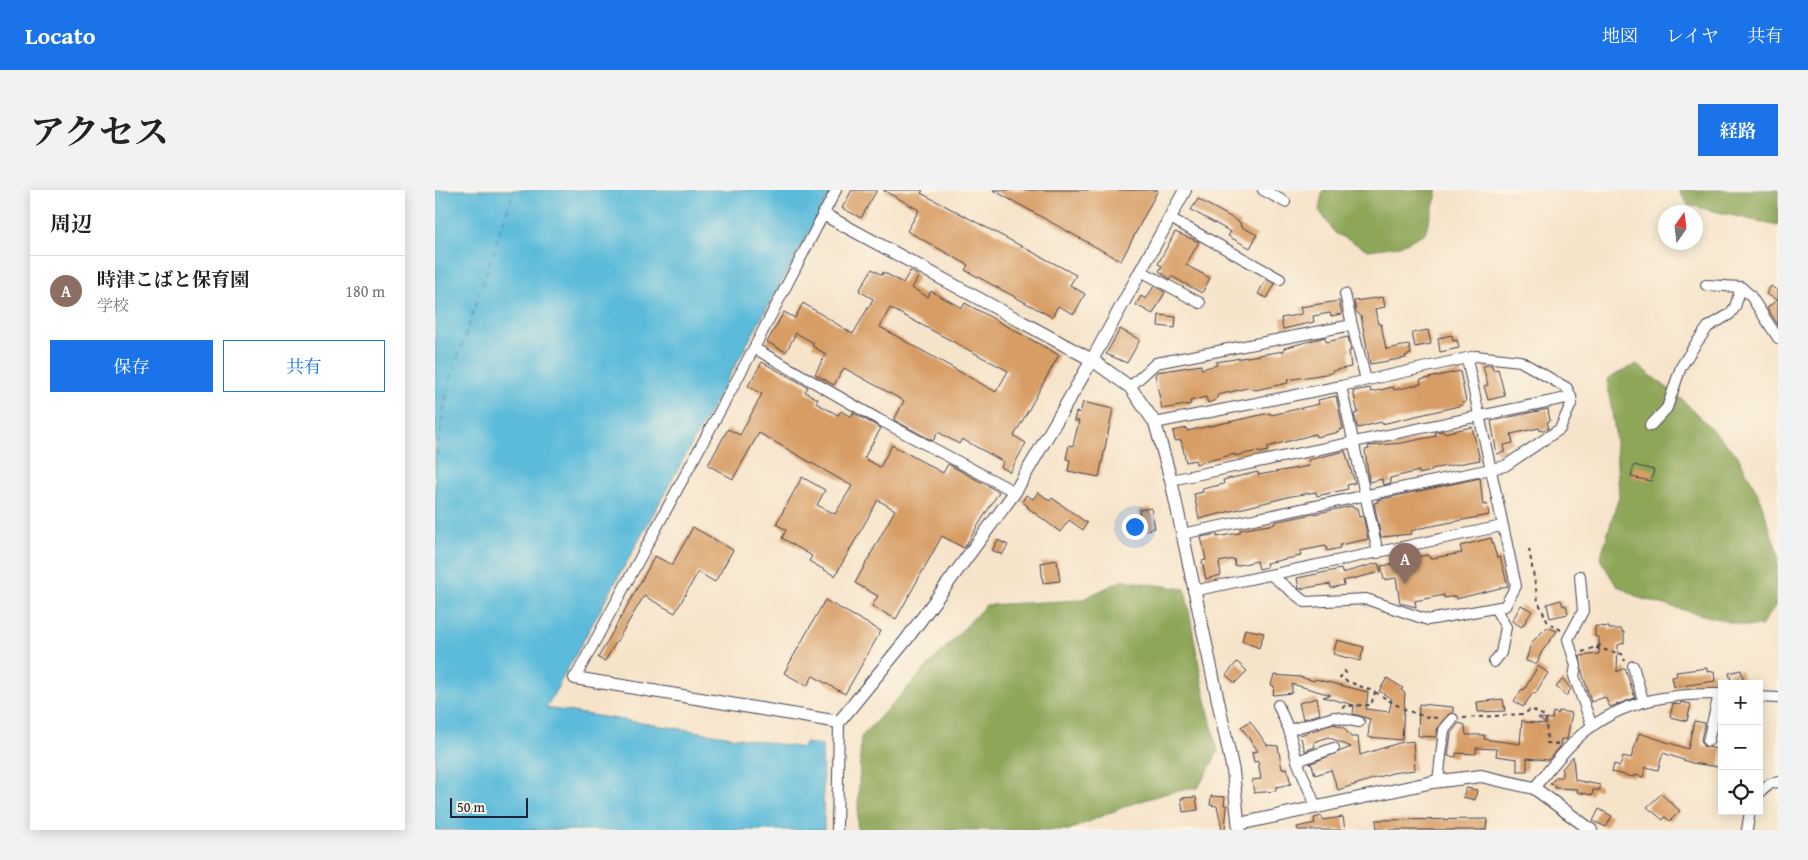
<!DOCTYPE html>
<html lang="ja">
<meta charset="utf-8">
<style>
:root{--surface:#fff;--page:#f2f2f2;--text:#222;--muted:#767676;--line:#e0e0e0;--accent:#1a73e8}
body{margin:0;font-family:"Gentium Book Plus","Noto Serif JP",serif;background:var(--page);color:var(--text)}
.controls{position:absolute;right:15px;bottom:15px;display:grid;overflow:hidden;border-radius:0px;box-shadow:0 2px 12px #0003}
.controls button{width:45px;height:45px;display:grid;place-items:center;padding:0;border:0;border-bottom:1px solid var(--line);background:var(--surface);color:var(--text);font:25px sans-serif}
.compass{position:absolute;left:1223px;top:15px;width:45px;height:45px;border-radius:50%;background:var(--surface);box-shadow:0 2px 12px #0003;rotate:14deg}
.scale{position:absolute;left:15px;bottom:12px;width:78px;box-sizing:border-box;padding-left:5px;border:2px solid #22223b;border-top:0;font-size:14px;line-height:18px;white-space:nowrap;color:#22223b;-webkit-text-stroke:4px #fcf5e5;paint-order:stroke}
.you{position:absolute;left:699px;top:336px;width:18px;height:18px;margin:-12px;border:4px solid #fff;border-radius:50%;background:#1a73e8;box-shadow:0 0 0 8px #1a73e833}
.badge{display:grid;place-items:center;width:32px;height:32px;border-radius:50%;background:var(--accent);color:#fff;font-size:16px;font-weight:700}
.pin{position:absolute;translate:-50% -41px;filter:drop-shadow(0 1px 2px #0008)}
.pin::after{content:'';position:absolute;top:26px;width:18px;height:15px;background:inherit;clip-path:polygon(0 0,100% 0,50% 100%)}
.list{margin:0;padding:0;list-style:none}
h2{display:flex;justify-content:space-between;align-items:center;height:65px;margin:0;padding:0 20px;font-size:21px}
h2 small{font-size:16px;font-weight:400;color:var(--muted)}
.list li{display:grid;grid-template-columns:32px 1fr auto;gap:15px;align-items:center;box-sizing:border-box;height:70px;padding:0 20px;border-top:1px solid var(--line)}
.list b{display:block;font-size:19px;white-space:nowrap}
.list p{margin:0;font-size:16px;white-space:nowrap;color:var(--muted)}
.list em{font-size:16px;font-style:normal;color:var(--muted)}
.actions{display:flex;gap:10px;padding:15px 20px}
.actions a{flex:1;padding:11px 0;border:1px solid var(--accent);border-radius:0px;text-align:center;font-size:18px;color:var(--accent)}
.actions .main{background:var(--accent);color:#fff}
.icon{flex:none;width:28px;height:28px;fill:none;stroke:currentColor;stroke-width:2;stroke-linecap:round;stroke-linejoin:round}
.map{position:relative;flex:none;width:1343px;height:640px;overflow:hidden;border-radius:0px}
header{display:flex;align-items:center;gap:30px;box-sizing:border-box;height:70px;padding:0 25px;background:var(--accent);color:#fff}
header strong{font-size:24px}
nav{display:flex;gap:28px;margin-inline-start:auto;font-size:18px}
.intro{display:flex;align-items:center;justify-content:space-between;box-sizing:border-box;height:120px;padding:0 30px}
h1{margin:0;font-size:35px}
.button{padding:12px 22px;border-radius:0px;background:var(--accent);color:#fff;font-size:18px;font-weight:700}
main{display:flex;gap:30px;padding:0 30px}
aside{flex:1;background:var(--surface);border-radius:0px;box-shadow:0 2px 12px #0003}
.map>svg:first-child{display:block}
.forest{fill:#8da658;stroke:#58644a}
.water{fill:#5cbbda;stroke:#3f6e8a}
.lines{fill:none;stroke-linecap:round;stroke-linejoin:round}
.ferry{stroke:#365873;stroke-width:1;stroke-dasharray:6 5;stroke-linecap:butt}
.building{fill:#d79d65;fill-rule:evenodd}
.minor-casing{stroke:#423f50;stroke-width:12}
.tertiary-casing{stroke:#423f50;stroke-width:14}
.path{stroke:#423f50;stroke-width:2;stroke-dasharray:4 4;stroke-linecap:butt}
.minor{stroke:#fff;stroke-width:10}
.tertiary{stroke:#fff;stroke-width:12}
</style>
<header>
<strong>Locato</strong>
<nav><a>地図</a><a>レイヤ</a><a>共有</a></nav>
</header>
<div class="intro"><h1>アクセス</h1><a class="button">経路</a></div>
<main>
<aside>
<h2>周辺<small></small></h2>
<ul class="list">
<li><span class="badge" style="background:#8d6e63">A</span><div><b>時津こばと保育園</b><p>学校</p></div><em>180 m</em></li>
</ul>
<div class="actions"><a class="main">保存</a><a>共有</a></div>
</aside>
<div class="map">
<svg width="1343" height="640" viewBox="0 0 1343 640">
<rect width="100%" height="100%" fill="#fcf5e5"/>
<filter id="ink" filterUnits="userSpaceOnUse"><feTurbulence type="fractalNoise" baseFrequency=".02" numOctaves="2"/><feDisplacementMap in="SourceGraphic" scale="10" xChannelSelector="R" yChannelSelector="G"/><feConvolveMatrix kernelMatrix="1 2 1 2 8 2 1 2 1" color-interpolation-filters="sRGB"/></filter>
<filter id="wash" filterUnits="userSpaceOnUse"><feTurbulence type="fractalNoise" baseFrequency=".0096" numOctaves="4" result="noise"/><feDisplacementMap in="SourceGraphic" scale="20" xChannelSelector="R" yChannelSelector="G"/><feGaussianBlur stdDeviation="1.12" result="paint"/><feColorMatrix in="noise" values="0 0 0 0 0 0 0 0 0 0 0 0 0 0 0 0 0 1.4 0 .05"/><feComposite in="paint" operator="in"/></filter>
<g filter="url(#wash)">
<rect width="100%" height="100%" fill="#f6e4ca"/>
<path class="forest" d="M888,0H1002V4L990,43L965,56L933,60L900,43L884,20Z
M1244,0H1343V36L1253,15Z
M1201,174L1248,210L1303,266L1324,306L1343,364L1340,416L1326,436H1309L1204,408L1181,395L1165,369L1184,306L1180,242L1172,189Z
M688,390L750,399L769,502L783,562L763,598L736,602L696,614L634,640H422L426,547L551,415L646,410Z"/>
<path class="water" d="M0,0H397L111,518L368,558L370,553L387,555L389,640H0Z"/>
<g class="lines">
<path class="ferry" d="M0,276L12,200L79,0"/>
</g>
<g id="blocks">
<path class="building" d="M417,0H442L426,28L407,18Z
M448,0H488L486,3L641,85L635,95L650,104L639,124L623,116L617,127L530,80L533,75L472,41L484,20Z
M558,0H723L686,71Z
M763,9L806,33L805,36L822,45L815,58L793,46L796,42L756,20Z
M740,42L764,52L751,75L775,88L767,103L736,86L735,89L724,81L727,76L723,74Z
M437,79L447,85L448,82L468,93L475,81L484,86L477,98L493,107L496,101L527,118L530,113L624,165L579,246L591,253L575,282L566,277L569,272L527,249L524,254L503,242L498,251L459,230L469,211L409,178L399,195L380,184L391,164L377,156L379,153L361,143L351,162L332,152L349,122L360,128L368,113L418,144L438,109L424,101ZM455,118L573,181L561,202L445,137Z
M831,89L840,94L832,108L823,104Z
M719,96L730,102L718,124L701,115L706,106L711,109Z
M1336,96L1343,101V135L1332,118L1342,110L1331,104Z
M948,107L950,117L940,119L943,134H946L951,159L974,155L976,164L970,166L971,168L935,174L926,126L921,122L919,111Z
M904,111L907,124L896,126L895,123L878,126L879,132L848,139L846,128L867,124L865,117Z
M724,125L741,127L740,138L723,136Z
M685,139L705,150L692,173L671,164Z
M993,140L996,154L980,157L977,143Z
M1017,145L1018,151L1022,150L1024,158L1005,162L1003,148Z
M890,147L891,152L913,147L916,161H914L916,177L897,181V183L852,190L853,193L821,200L812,198L783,205L781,210L773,213L771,207L755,211L756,214L727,219L720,185L722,182L766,175V179L782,175L781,172L849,161V158Z
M327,172L373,197L370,202L383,209L381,213L403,225L406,221L416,227L418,223L446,238L429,268L445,277L457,255L508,283L513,274L564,302L529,358L507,346L461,429L437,416L443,406L420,393L460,320L443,310L400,386L374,371L377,366L347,348L351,340L341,334L367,287L390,300L382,315L400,324L417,296L324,243L298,289L273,275L293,239L305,245L327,204L313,196Z
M1057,175L1058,180L1063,179L1070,206L1053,210L1049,196L1053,195L1048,176Z
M1025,181L1031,212L1027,213L1028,215L947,234L946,232L923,238L922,236L919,224L923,223L918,201L935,198L936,202L958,197L959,200L986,194L985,190Z
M901,206L908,239L904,240L905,242L881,247L880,244L832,257L833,261L824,263L823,261L800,266V264L761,274L760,270L751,272L746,250L740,251L738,241L752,238V241L835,223L836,225L884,214L883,210Z
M648,212L678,219L664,287L633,281L635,270L631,269L634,255L638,256L644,231H639L641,222L645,223Z
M1113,219L1115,231L1112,232L1114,238L1105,241L1104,238L1076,244L1078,253L1069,255L1070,262L1062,264L1056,231Z
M1037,237L1045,270L996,279L997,281L984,284V281L955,288L956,293L948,295L947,289L934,292L930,260L934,259L933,256L967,253L1001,246L1000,242L1008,241L1009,243Z
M910,261L920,293L912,295L913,299L882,306L881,302L857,306L764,329L759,304L768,302L767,299L789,294L788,290L823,282V285L874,276L873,270Z
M1199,275L1219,280L1216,291L1196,287Z
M1045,288L1048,315L1052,314L1054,325L986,338L976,341L977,344L946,347L939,313L943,312L942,310Z
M603,302L615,311L617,308L652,333L648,340L634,330L625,342L592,317L593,316L587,312L591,305L598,309Z
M917,316L918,318H922L924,327L928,326L933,349L905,355V358L892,361L891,356L865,361L866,366L831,373L832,377L824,379L822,371L800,376L799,369L784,372L786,385L771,389L767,371L771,370L766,347L782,344V347L798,344L805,343V340L840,334L839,332Z
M716,318L720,338L708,341L704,320Z
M258,337L298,360L280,392L263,382L240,423L209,406L170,471L163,468L220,366L237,375Z
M1056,348L1062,368L1065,367L1073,396L1021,409V406L1009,408V405L980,411L981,417L965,413L961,388L949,390L946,376L965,373L964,369L994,365V368H998L1027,363L1025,356Z
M563,350L573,355L567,365L557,360Z
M622,370L625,391L608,393L606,373Z
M943,373L946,382L908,391L909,395L896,398L895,394L864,399L862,388L906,379L907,383Z
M390,410L446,441L410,504L378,486L372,496L349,483Z
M1126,410L1128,416L1131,415L1133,424L1115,428L1112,414Z
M1086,415L1097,421L1087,437L1077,431Z
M1160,436L1174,437V439H1187V442H1189V453L1183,455L1182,482L1190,478L1200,508L1175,517L1170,507L1156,512L1147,482L1145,466L1164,464V447H1160Z
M1112,437L1122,441L1106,463L1102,474L1091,471L1096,453Z
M810,439L829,443L824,458L807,451Z
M902,450L929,457L925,471L898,464Z
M802,472L812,481L800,493L791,485Z
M1103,476L1113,483L1100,504L1098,503L1088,517L1079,511L1087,499L1089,500Z
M1272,478V482L1279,481L1280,491L1239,497L1237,487L1242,486L1241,482Z
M1306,480L1310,494H1297L1294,483Z
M839,485L865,487L879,491L880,489L933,502L931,519L954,522L957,509L944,501L952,488L968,498L966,500L970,503L967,550L933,547L935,529L918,524L919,515L888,507L896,505L857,494V503L838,505L839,496L836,495Z
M1128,489L1136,499L1131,506L1121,497Z
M882,508L885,524L868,529L864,513Z
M1068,509L1070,521L1043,522L1042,512Z
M1246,512L1256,514L1252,531L1235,527L1238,513L1245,515Z
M984,514L1018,517V522L1013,525L1003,536L1001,547L983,546Z
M1124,521L1137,523L1132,549H1126L1125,557L1113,570L1092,568V581H1082V569L1061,566L1062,559L1041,558V564L1021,563V567L1013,566L1016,543L1024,533L1030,535L1031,545H1050L1049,549L1085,554L1087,530L1090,532L1112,534L1103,528L1117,529L1118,522L1123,524Z
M815,531L832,555L843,556L847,579L852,578L856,594L841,597V601L819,603L817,590L826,589L823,571L819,572L817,562L823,561L806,537Z
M1259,531L1270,533L1266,549L1268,556L1287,560L1284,577L1257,573L1228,563L1223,580L1211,577L1208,587L1199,585L1198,587L1177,582L1179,574L1185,576L1188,566L1196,568L1204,543L1253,559Z
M899,534L909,538L916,547H923L925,565L964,553L978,551L980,580L957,583L903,600L896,580L880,585L877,575L874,574L916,557L893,547L879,552L880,557L870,561L865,545Z
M1138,566L1140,590L1165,595V600H1158L1157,605L1142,602L1143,599L1120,598V595L1115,594L1121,587H1127V579Z
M1031,598L1042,600L1040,610L1028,607Z
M1226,604L1245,621L1235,631L1230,627L1228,630L1212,617Z
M776,606L790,607L789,615L792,616L790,640H787L782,616L775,615Z
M761,607L763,620L748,622L746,608Z
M1164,619L1177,626L1171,637L1158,631Z
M887,626L888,630L908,627L910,640H863L862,637L880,633L879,628Z
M1052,629L1051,640H942L941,630Z"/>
</g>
</g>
<g filter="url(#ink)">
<use href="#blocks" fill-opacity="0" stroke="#423f50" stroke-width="1"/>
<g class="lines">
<defs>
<path id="minor" d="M828,0L850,12
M735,28L845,89
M706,81L765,113
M1271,95L1306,97
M910,104L917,135
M319,158L443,229L580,302
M906,196L943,363
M695,197L721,173L917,135L931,190
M720,233L906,196L1041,166L1085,171L1132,198L1136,207L1137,212L1125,239L1070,276L747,344
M1215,236L1232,218L1246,177L1260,155L1273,137L1295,124L1300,117L1306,97L1315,105L1343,148
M736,290L1136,207
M836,385L870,412L931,409L993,430L1070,416L1081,396L1032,169
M1145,386L1148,421L1133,449L1141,476L1139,486L1157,536
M758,401L1067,336
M1059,472L1066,463L1071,437L1060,418
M1198,476L1208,510
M140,488L319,158L401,0
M1324,507L1343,508
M843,515L854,540L862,571L881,617
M854,540L899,527L924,532
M1273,551L1284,504
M862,571L899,558
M1003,591L1009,540L1018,529
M1099,598C1114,580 1129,560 1147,544C1187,510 1236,503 1287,504
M1324,603L1335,594L1343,592
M402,640L404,532
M1312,640L1315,621"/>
<path id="tertiary" d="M388,24L657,170L695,197L720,233L736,290L798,581L804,640
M140,488L404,532L471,450L580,302L657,170L750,0
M804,634L998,592L1046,586L1099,598L1156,640"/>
</defs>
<use href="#minor" class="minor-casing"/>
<use href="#tertiary" class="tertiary-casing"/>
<path class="path" d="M1094,359L1103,411L1113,433L1126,440
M1161,458L1187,464L1190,471
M1147,462L1166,455
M940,502C962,515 980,528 1006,528
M907,518L910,516L936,515L940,502L909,490L905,487L911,483L908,478
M1028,528L1089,524L1096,519L1111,527L1112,553L1123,554"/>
<use href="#minor" class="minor"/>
<use href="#tertiary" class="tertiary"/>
</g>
</g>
</svg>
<div class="controls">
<button>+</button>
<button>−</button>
<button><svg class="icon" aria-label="locate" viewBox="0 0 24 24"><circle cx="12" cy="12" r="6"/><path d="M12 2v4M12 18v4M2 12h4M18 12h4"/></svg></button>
</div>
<svg class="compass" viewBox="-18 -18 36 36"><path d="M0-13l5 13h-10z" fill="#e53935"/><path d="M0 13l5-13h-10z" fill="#767676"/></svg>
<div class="scale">50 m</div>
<div class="you"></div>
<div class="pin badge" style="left:970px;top:394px;background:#8d6e63">A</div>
</div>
</main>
